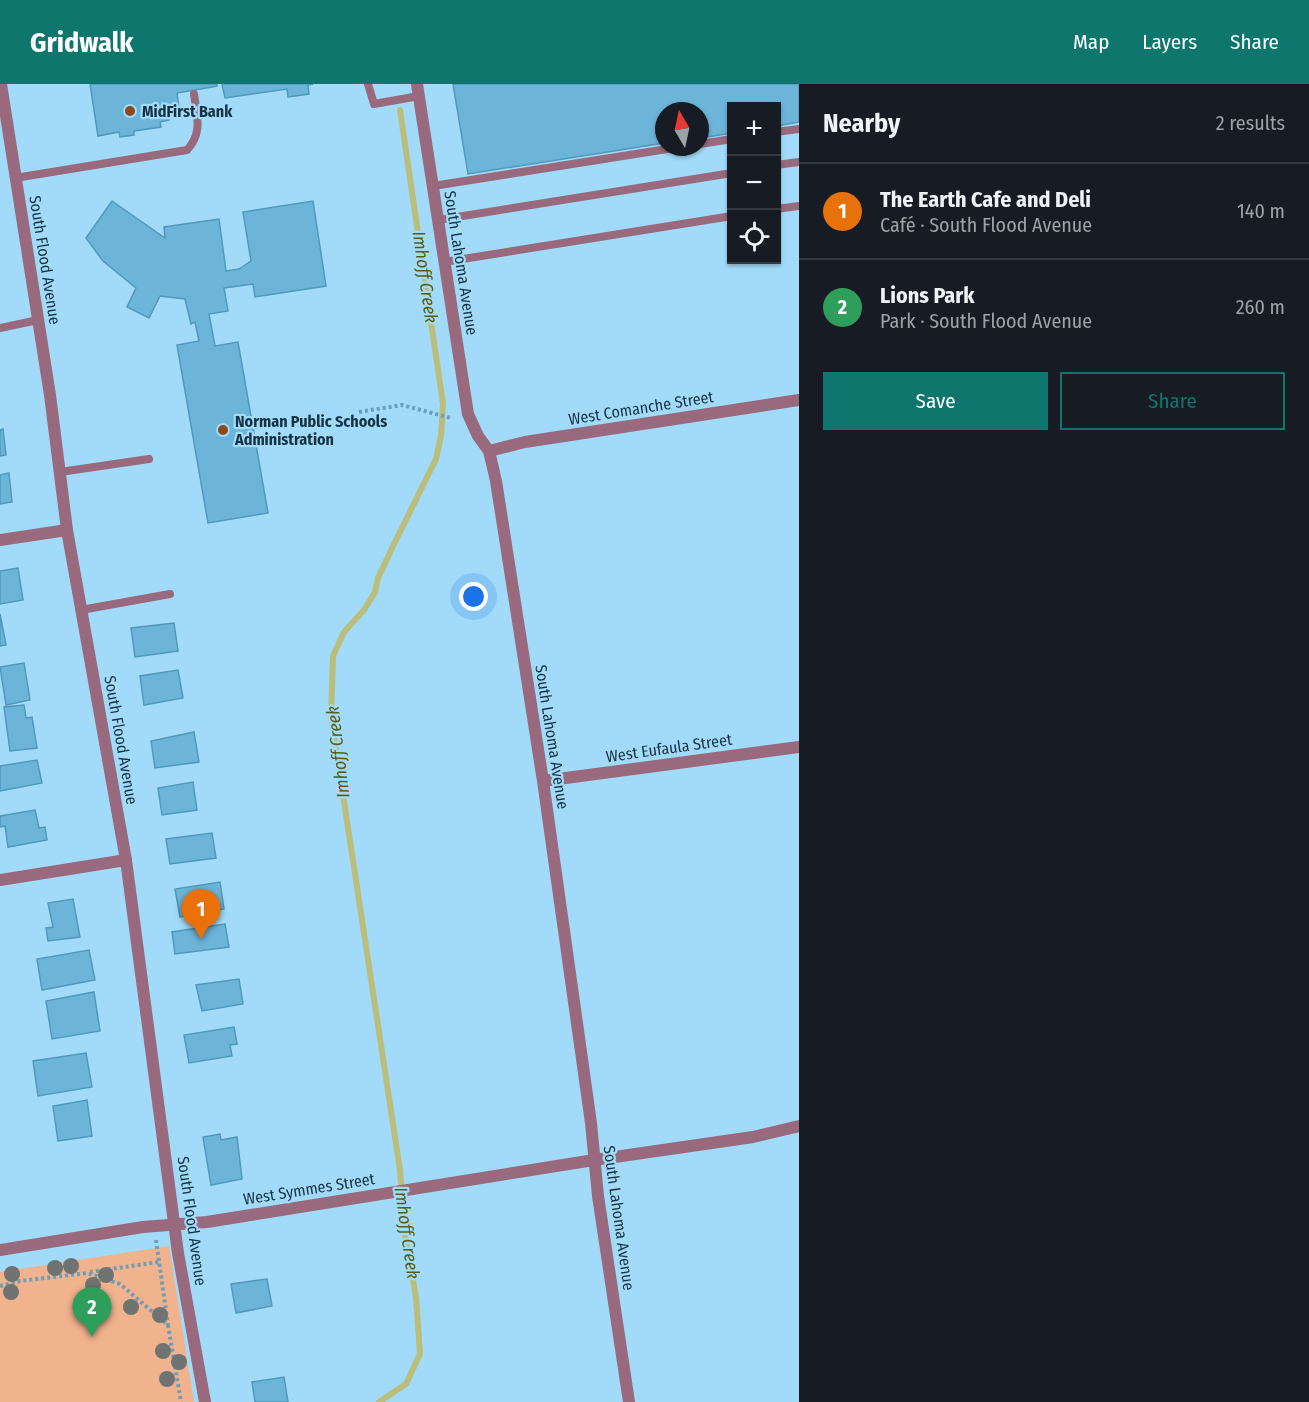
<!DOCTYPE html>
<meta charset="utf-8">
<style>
:root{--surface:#171b24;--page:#20242c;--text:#f1f3f6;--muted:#9ea1a6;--line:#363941;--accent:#0f766e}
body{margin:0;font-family:"Fira Sans Condensed",sans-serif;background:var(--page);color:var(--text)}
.controls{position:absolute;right:18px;top:18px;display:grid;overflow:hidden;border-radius:0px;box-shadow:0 2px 4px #0004}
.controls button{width:54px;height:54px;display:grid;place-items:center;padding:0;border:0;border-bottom:2px solid var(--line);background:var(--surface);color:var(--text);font:30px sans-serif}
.compass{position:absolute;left:655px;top:18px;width:54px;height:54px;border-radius:50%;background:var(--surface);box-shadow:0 2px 4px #0004;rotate:351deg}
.you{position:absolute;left:474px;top:513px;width:21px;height:21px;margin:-15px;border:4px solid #fff;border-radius:50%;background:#1a73e8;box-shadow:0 0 0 9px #1a73e833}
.badge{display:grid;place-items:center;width:39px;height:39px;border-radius:50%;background:var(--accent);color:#fff;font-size:20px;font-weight:700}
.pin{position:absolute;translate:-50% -50px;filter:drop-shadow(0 2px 3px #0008)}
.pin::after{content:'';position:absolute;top:32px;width:21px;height:18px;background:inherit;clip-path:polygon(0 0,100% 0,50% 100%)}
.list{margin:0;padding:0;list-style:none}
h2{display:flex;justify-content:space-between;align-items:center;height:78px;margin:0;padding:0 24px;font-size:26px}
h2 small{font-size:20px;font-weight:400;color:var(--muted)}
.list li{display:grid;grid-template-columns:39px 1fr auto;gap:18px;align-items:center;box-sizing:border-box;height:96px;padding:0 24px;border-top:2px solid var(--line)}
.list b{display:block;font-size:22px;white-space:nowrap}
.list p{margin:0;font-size:20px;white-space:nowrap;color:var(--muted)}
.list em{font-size:20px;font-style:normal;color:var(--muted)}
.actions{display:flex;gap:12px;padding:18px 24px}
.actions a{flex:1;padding:14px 0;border:2px solid var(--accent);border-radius:0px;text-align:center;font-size:21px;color:var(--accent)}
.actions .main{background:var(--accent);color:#fff}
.icon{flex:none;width:33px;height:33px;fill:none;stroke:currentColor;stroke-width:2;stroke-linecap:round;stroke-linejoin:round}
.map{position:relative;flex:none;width:799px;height:1318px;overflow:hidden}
header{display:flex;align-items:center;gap:36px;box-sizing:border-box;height:84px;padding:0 30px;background:var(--accent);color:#fff}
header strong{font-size:28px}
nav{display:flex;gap:33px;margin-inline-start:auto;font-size:21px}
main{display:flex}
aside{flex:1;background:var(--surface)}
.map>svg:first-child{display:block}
.green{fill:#f1b28e}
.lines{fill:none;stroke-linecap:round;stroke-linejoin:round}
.stream{stroke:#babe7a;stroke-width:6}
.building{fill:#6cb5d8;stroke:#4f99bc;stroke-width:1.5}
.path{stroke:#6e9db6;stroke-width:4;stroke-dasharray:3 3;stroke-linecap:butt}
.service{stroke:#99697e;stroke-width:8}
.minor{stroke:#99697e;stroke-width:12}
.tertiary{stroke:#99697e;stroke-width:12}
.tree{fill:#6f7371}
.poi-dot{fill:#8c491b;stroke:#a2dbf9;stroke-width:2}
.labels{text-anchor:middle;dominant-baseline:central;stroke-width:4.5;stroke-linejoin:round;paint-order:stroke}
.poi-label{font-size:16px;font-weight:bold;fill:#153342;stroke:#a2dbf9;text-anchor:start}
.street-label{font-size:16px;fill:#153342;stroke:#a2dbf9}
.water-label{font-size:18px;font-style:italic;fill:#5a5c0d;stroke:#a2dbf9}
</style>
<header>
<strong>Gridwalk</strong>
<nav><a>Map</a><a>Layers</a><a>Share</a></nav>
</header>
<main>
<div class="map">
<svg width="799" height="1318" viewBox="0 0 799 1318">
<rect width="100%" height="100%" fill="#a2dbf9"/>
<path class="green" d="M169,1162L194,1318H0V1188Z"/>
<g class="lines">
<path class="stream" d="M379,1318L406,1300L420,1270L416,1213L405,1152L400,1086L331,632L333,572L344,548L364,526L375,508L378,494L394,460L436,375L441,352L443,320L400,26"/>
</g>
<path class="building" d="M90,0H217V2L177,9L179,23L165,25L166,30L168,29L169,36L160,38L161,43L134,47V51L120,53L119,48L98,52Z
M222,0H313L308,1L309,10L288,13L287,5L225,14Z
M453,0H799V38L776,42V22H732V49L700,54V27H664V59L468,90Z
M112,117L165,154L164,143L219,135L226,187L239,185L251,177L243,128L313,117L326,202L255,213L253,200L224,204L228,227L209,230L215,262L238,258L268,429L208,439L177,261L199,257L195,238L191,240L185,215L160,212L149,234L127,223L136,204L103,177L86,154Z
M3,345L6,371L0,372V346Z
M9,389L12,418L0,420V391Z
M18,484L23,516L0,520V487Z
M0,530L6,561L0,562Z
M174,539L178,567L135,573L131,544Z
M24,579L30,616L6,621L0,583Z
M178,586L183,614L144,621L140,592Z
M24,621L26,634L32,633L37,664L10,667L4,623Z
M194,648L199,678L155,684L151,657Z
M37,676L42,699L0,707V682Z
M193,698L197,726L162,731L158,704Z
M35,726L39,744L45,743L47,756L8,763L5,742L0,743V732Z
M212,749L216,774L170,780L166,755Z
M220,798L224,825L180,833L175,805Z
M73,815L80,853L48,857L46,844L53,843L48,819Z
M225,840L229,863L175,870L172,848Z
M89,866L95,896L42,906L37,875Z
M239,895L243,920L202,927L196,901Z
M94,908L100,947L52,955L46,917Z
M234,943L237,960L230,961L232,972L189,979L184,951Z
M86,969L92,1003L38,1012L33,977Z
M87,1016L92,1052L58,1057L53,1022Z
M220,1050L221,1056L237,1053L242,1095L211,1101L203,1053Z
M267,1195L272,1222L236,1229L231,1200Z
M284,1293L288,1318H255L252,1298Z"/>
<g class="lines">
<path class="path" d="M359,328L402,321L451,334
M156,1156L168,1241
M90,1188L159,1178
M0,1202L20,1197L87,1189L120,1200L168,1241L181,1318"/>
<path class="service" d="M368,0L374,20L419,12
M776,48L799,45
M700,60L732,55
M776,81L799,78
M15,94L187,66C203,49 197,31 194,10
M433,102L680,63
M776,125L799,122
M438,136L732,89
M444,178L732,132
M0,244L38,236
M60,388L149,375
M81,526L170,510"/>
<path class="minor" d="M417,0L468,330L478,352L489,367L496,397L543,697L591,1039L598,1112L629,1318
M489,367L525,358L799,316
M0,456L67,446
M543,697L799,663
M0,796L126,776
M0,1166L143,1143L207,1138L594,1076L753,1053L799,1042"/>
<path class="tertiary" d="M1,0L50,311L67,446L126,776L178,1169L205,1318"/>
</g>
<g class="tree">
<circle cx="71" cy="1182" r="8"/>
<circle cx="55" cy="1184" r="8"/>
<circle cx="12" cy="1190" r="8"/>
<circle cx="106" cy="1191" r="8"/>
<circle cx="93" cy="1201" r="8"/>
<circle cx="11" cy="1208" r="8"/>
<circle cx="131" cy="1223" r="8"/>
<circle cx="160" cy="1231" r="8"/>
<circle cx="163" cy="1267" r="8"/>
<circle cx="179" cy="1278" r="8"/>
<circle cx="167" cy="1295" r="8"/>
</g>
<g class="poi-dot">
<circle cx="130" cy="27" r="6"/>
<circle cx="223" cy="346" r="6"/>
</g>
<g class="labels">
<g class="poi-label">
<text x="142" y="27">MidFirst Bank</text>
<text x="235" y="337">Norman Public Schools<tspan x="235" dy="18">Administration</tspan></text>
</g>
<g class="street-label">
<text transform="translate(45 176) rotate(81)">South Flood Avenue</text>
<text transform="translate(461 179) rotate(81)">South Lahoma Avenue</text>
<text transform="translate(641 324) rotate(-9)">West Comanche Street</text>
<text transform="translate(552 653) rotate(81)">South Lahoma Avenue</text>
<text transform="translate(121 656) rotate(80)">South Flood Avenue</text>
<text transform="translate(669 664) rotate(-8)">West Eufaula Street</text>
<text transform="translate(309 1105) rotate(-9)">West Symmes Street</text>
<text transform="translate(619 1134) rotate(82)">South Lahoma Avenue</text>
<text transform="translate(192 1137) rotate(82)">South Flood Avenue</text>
</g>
<g class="water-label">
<text transform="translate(425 193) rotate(82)">Imhoff Creek</text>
<text transform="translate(338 668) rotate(-97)">Imhoff Creek</text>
<text transform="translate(407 1149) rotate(82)">Imhoff Creek</text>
</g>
</g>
</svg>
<div class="controls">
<button>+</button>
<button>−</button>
<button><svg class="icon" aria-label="locate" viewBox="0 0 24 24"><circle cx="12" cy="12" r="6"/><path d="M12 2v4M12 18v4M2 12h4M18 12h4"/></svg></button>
</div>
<svg class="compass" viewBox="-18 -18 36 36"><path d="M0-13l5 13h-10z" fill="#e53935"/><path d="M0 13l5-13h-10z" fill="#9ea1a6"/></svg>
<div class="you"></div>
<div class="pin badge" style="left:201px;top:855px;background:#e8710a">1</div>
<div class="pin badge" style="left:92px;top:1253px;background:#2e9e5b">2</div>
</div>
<aside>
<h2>Nearby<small>2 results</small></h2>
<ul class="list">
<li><span class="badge" style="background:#e8710a">1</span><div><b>The Earth Cafe and Deli</b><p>Café · South Flood Avenue</p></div><em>140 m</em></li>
<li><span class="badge" style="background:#2e9e5b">2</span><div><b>Lions Park</b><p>Park · South Flood Avenue</p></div><em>260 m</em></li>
</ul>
<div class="actions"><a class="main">Save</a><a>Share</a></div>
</aside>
</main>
